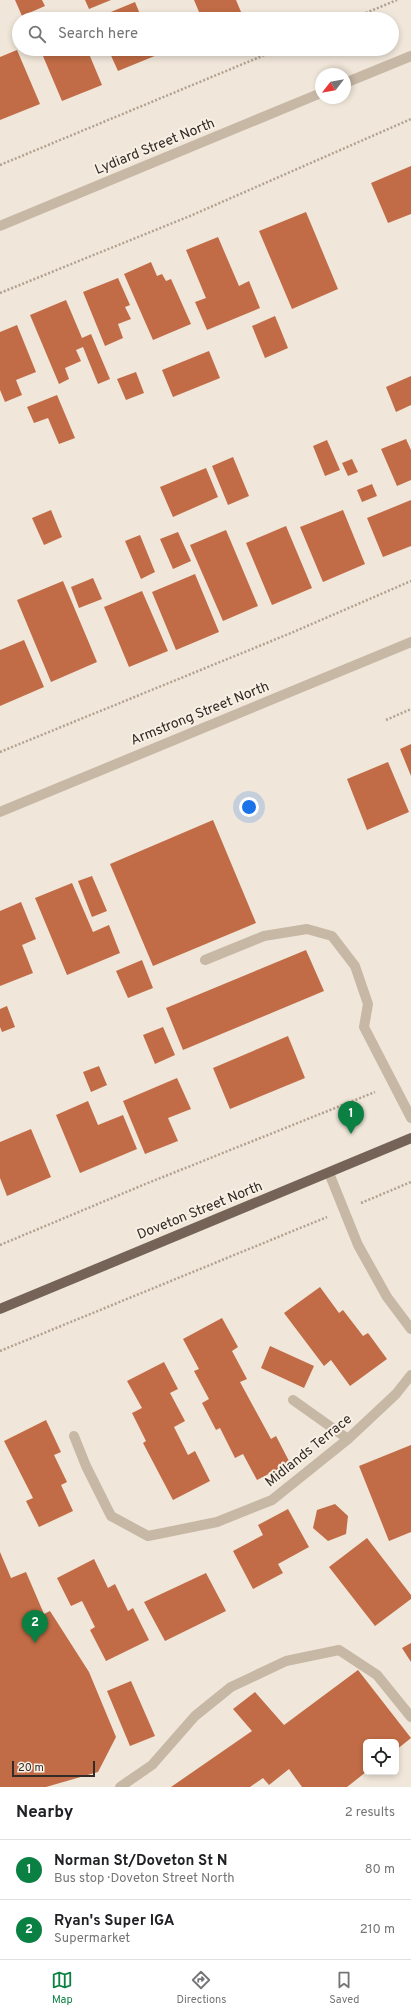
<!DOCTYPE html>
<meta charset="utf-8">
<style>
:root{--surface:#fff;--page:#f2f2f2;--text:#202124;--muted:#757577;--line:#e0e0e0;--accent:#0b8043}
body{margin:0;font-family:Overpass,sans-serif;background:var(--page);color:var(--text)}
.controls{position:absolute;right:12px;bottom:12px;display:grid;overflow:hidden;border-radius:6px;box-shadow:0 2px 6px #0003}
.controls button{width:36px;height:36px;display:grid;place-items:center;padding:0;border:0;border-bottom:1px solid var(--line);background:var(--surface);color:var(--text);font:20px sans-serif}
.compass{position:absolute;left:315px;top:68px;width:36px;height:36px;border-radius:50%;background:var(--surface);box-shadow:0 2px 6px #0003;rotate:239deg}
.scale{position:absolute;left:12px;bottom:10px;width:83px;box-sizing:border-box;padding-left:4px;border:2px solid #332b26;border-top:0;font-size:11px;line-height:14px;white-space:nowrap;color:#332b26;-webkit-text-stroke:3px #f8f0e4;paint-order:stroke}
.you{position:absolute;left:249px;top:807px;width:14px;height:14px;margin:-10px;border:3px solid #fff;border-radius:50%;background:#1a73e8;box-shadow:0 0 0 6px #1a73e833}
.badge{display:grid;place-items:center;width:26px;height:26px;border-radius:50%;background:var(--accent);color:#fff;font-size:13px;font-weight:700}
.pin{position:absolute;translate:-50% -33px;filter:drop-shadow(0 1px 2px #0008)}
.pin::after{content:'';position:absolute;top:21px;width:14px;height:12px;background:inherit;clip-path:polygon(0 0,100% 0,50% 100%)}
.list{margin:0;padding:0;list-style:none}
h2{display:flex;justify-content:space-between;align-items:center;height:52px;margin:0;padding:0 16px;font-size:17px}
h2 small{font-size:13px;font-weight:400;color:var(--muted)}
.list li{display:grid;grid-template-columns:26px 1fr auto;gap:12px;align-items:center;box-sizing:border-box;height:60px;padding:0 16px;border-top:1px solid var(--line)}
.list b{display:block;font-size:15px;white-space:nowrap}
.list p{margin:0;font-size:13px;white-space:nowrap;color:var(--muted)}
.list em{font-size:13px;font-style:normal;color:var(--muted)}
.icon{flex:none;width:22px;height:22px;fill:none;stroke:currentColor;stroke-width:2;stroke-linecap:round;stroke-linejoin:round}
.map{position:relative;flex:none;width:411px;height:1787px;overflow:hidden}
.search{position:absolute;background:var(--surface);box-shadow:0 2px 6px #0003;left:12px;right:12px;top:12px;height:44px;display:flex;align-items:center;gap:10px;box-sizing:border-box;padding:0 14px;border-radius:22px;color:var(--muted);font-size:15px}
.sheet{height:172px;background:var(--surface)}
nav{display:flex;justify-content:space-around;align-items:center;box-sizing:border-box;height:56px;border-top:1px solid var(--line);background:var(--surface);font-size:11px;color:var(--muted)}
nav a{display:grid;justify-items:center;gap:2px}
nav .on{color:var(--accent)}
.map>svg:first-child{display:block}
.building{fill:#c16c46}
.lines{fill:none;stroke-linecap:round;stroke-linejoin:round}
.path{stroke:#b3a190;stroke-width:2.5;stroke-dasharray:2 2;stroke-linecap:butt}
.minor{stroke:#c7b7a5;stroke-width:10}
.major{stroke:#756358;stroke-width:10}
.labels{text-anchor:middle;dominant-baseline:central;stroke-width:4;stroke-linejoin:round;paint-order:stroke}
.street-label{font-size:14px;fill:#332b26;stroke:#f8f0e4}
</style>
<div class="map">
<svg width="411" height="1787" viewBox="0 0 411 1787">
<rect width="100%" height="100%" fill="#f0e6d9"/>
<path class="building" d="M15,0H42L45,6L22,16Z
M85,0H111L89,9Z
M194,0H236L244,19H202Z
M135,2L142,19H94Z
M40,49H87L102,85L62,101Z
M108,49H154L157,55L118,71Z
M17,50L40,104L0,120V57Z
M411,166V214L388,223L371,183Z
M306,212L338,289L292,309L259,231Z
M218,237L239,286L249,281L260,308L207,330L195,302L206,298L186,250Z
M151,262L157,276L162,274L166,281L171,279L191,324L153,340L124,274Z
M118,278L130,305L125,307L131,319L118,324L123,338L105,346L83,292Z
M66,300L82,338L91,334L110,379L98,384L83,347L76,350L81,361L65,368L69,379L59,384L30,315Z
M275,316L288,348L265,358L252,326Z
M17,325L36,372L16,380L22,395L5,402L0,390V332Z
M209,351L220,378L173,397L162,370Z
M136,372L144,393L126,400L117,379Z
M411,376V405L396,412L386,387Z
M57,395L75,438L59,444L48,418L34,423L27,407Z
M406,439L411,450V480L397,486L381,449Z
M327,440L340,470L325,476L313,446Z
M233,457L249,496L228,505L212,466Z
M352,459L358,472L348,476L342,463Z
M206,468L218,497L173,517L160,487Z
M372,484L377,496L362,502L357,490Z
M411,500V546L383,557L367,518Z
M51,510L62,537L44,545L32,518Z
M343,510L365,564L323,582L300,527Z
M286,526L312,588L272,605L246,543Z
M226,530L258,606L223,621L190,545Z
M178,532L191,561L173,569L160,539Z
M140,535L155,572L141,579L125,541Z
M195,574L219,632L176,650L152,592Z
M93,578L102,599L79,608L71,587Z
M63,581L97,662L51,682L17,600Z
M142,591L168,651L129,667L104,607Z
M24,640L44,687L0,706V650Z
M411,744V776L400,749Z
M388,762L409,812L367,830L347,779Z
M213,820L256,923L153,966L110,864Z
M92,876L107,911L92,917L78,881Z
M72,883L93,932L109,925L120,953L67,975L35,898Z
M21,902L36,939L22,945L33,973L0,986V911Z
M306,950L324,991L183,1050L166,1008Z
M142,960L153,988L128,998L116,971Z
M7,1006L15,1027L2,1032L0,1027V1009Z
M163,1027L175,1055L155,1064L143,1035Z
M288,1036L305,1078L230,1109L213,1068Z
M99,1066L107,1085L91,1092L83,1072Z
M177,1078L191,1109L168,1118L178,1141L145,1154L123,1101Z
M88,1101L98,1125L123,1115L137,1149L80,1173L56,1115Z
M31,1129L51,1177L7,1196L0,1178V1142Z
M320,1287L339,1313L343,1310L363,1336L368,1333L387,1359L350,1386L331,1360L324,1366L284,1313Z
M222,1318L238,1347L232,1351L247,1379L240,1382L271,1439L276,1436L290,1463L257,1480L243,1454L235,1458L220,1428L216,1430L202,1403L209,1399L194,1371L199,1369L183,1339Z
M270,1346L314,1366L304,1388L261,1368Z
M164,1362L178,1389L170,1393L185,1421L174,1427L188,1455L195,1451L210,1481L173,1500L143,1443L146,1441L132,1413L142,1408L127,1381Z
M46,1420L61,1452L54,1455L67,1482L61,1485L73,1511L39,1527L26,1501L33,1498L4,1441Z
M411,1445V1532L389,1541L359,1466Z
M335,1504L348,1516L346,1534L328,1541L313,1528L317,1510Z
M288,1509L309,1547L278,1564L283,1573L253,1589L233,1551L263,1535L258,1525Z
M367,1538L411,1595V1599L375,1626L329,1567Z
M0,1552L11,1578L26,1572L44,1614L50,1611L89,1672L116,1737L98,1772L46,1787H0Z
M94,1559L108,1588L115,1584L128,1611L133,1608L149,1640L106,1661L90,1630L95,1627L82,1601L71,1606L57,1578Z
M206,1573L226,1611L165,1641L144,1602Z
M411,1643V1662L402,1648Z
M358,1670L411,1738L396,1750V1742H366V1772L347,1787H302L289,1769L269,1785L263,1778L250,1787H171L252,1731L233,1709L255,1692L284,1725Z
M131,1681L155,1736L130,1746L107,1691Z"/>
<g class="lines">
<path class="path" d="M351,19L397,0
M0,165L279,49
M0,293L190,216L411,119
M386,720L411,709
M0,752L291,633L411,581
M361,1203L411,1182
M0,1245L143,1185L375,1092
M0,1351L327,1217"/>
<path class="minor" d="M345,83L411,56
M0,226L321,93
M0,812L411,642
M205,960L264,936L307,929L332,936L355,966L368,1004L364,1027L411,1118
M329,1173L358,1245L387,1297L411,1329
M293,1400L348,1439
M74,1436L86,1466L111,1516L148,1536L217,1522L272,1500L348,1439L396,1394L411,1375
M120,1787L152,1765L195,1716L231,1687L286,1661L339,1650L377,1675L411,1717"/>
<path class="major" d="M0,1309L411,1138"/>
</g>
<g class="labels">
<g class="street-label">
<text transform="translate(155 147) rotate(-22)">Lydiard Street North</text>
<text transform="translate(200 714) rotate(-22)">Armstrong Street North</text>
<text transform="translate(200 1211) rotate(-22)">Doveton Street North</text>
<text transform="translate(309 1451) rotate(-39)">Midlands Terrace</text>
</g>
</g>
</svg>
<div class="controls">
<button><svg class="icon" aria-label="locate" viewBox="0 0 24 24"><circle cx="12" cy="12" r="6"/><path d="M12 2v4M12 18v4M2 12h4M18 12h4"/></svg></button>
</div>
<svg class="compass" viewBox="-18 -18 36 36"><path d="M0-13l5 13h-10z" fill="#e53935"/><path d="M0 13l5-13h-10z" fill="#757577"/></svg>
<div class="scale">20 m</div>
<div class="you"></div>
<div class="pin badge" style="left:351px;top:1134px">1</div>
<div class="pin badge" style="left:35px;top:1643px">2</div>
<div class="search"><svg class="icon" aria-label="search" viewBox="0 0 24 24"><circle cx="10" cy="10" r="6"/><path d="M15 15l6 6"/></svg>Search here</div>
</div>
<section class="sheet">
<h2>Nearby<small>2 results</small></h2>
<ul class="list">
<li><span class="badge">1</span><div><b>Norman St/Doveton St N</b><p>Bus stop · Doveton Street North</p></div><em>80 m</em></li>
<li><span class="badge">2</span><div><b>Ryan's Super IGA</b><p>Supermarket</p></div><em>210 m</em></li>
</ul>
</section>
<nav>
<a class="on"><svg class="icon" aria-label="map" viewBox="0 0 24 24"><path d="M3 6l6-2 6 2 6-2v14l-6 2-6-2-6 2zM9 4v14M15 6v14"/></svg>Map</a>
<a><svg class="icon" aria-label="directions" viewBox="0 0 24 24"><path d="M12 3l9 9-9 9-9-9zM9 14v-3h6M13 9l2 2-2 2"/></svg>Directions</a>
<a><svg class="icon" aria-label="saved" viewBox="0 0 24 24"><path d="M7 4h10v16l-5-4-5 4z"/></svg>Saved</a>
</nav>
